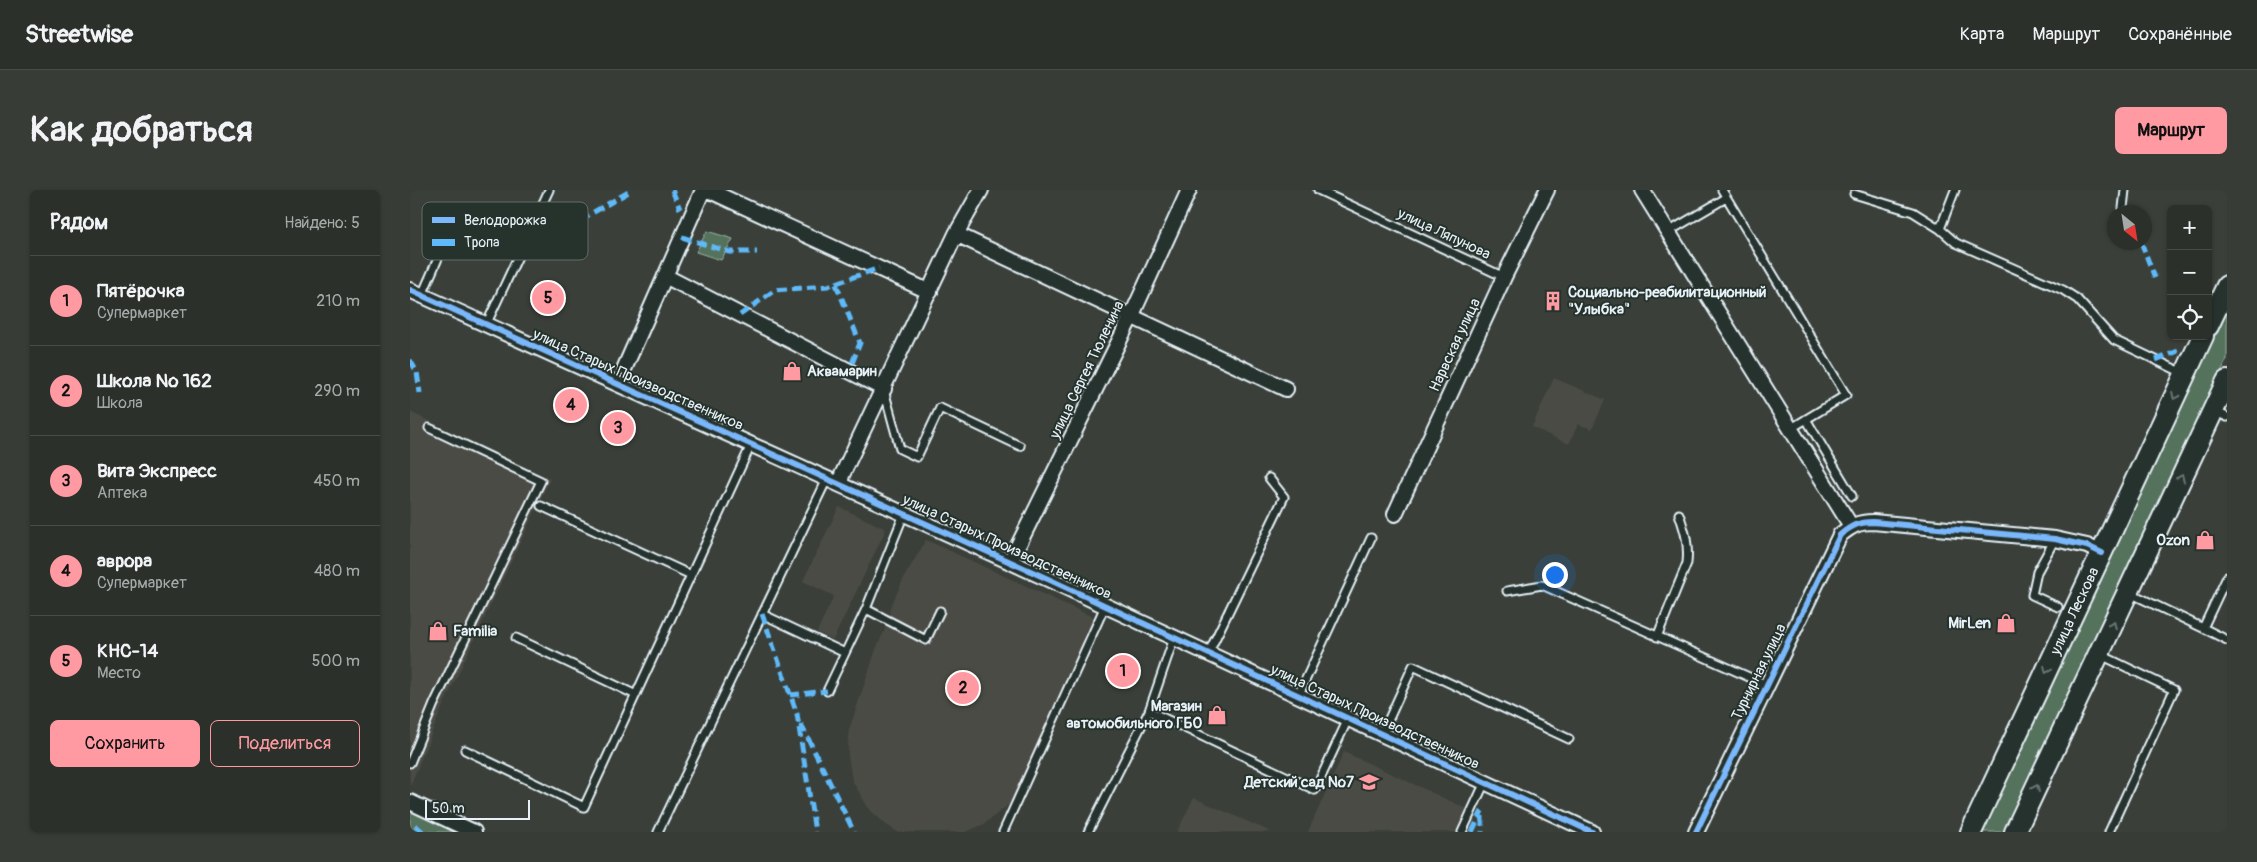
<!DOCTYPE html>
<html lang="ru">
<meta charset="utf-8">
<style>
:root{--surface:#2c302b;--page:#383c37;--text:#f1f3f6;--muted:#a6a9a9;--line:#484b47;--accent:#ff9aa2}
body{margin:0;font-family:Pangolin,sans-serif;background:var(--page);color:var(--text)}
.controls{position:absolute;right:15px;top:15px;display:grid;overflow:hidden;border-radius:8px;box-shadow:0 1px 4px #0004}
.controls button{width:45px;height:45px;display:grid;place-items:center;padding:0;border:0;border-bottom:1px solid var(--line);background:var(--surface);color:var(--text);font:25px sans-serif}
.compass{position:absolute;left:1697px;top:15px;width:45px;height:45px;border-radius:50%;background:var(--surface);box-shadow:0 1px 4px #0004;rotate:150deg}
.scale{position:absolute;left:15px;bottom:12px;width:105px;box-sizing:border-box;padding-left:5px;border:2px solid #e8f1f8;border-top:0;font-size:14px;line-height:18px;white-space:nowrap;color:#e8f1f8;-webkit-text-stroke:4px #26332d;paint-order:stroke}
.you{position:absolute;left:1144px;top:384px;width:18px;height:18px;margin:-12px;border:4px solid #fff;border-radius:50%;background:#1a73e8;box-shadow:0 0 0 8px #1a73e833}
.badge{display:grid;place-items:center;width:32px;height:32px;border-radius:50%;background:var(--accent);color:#111;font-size:16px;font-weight:700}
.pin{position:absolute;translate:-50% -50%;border:2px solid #fff;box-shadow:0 1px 5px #0006}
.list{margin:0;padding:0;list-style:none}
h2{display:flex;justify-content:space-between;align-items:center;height:65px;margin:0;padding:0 20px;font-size:21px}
h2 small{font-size:16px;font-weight:400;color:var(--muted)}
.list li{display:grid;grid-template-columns:32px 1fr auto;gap:15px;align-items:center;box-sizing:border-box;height:90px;padding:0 20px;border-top:1px solid var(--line)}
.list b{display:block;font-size:19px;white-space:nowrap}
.list p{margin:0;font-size:16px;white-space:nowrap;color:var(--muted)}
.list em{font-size:16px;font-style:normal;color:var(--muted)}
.actions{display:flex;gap:10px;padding:15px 20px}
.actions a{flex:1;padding:11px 0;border:1px solid var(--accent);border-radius:8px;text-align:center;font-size:18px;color:var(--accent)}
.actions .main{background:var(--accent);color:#111}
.icon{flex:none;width:28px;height:28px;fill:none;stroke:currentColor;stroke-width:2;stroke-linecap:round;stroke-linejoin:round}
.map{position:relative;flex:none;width:1817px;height:642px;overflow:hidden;border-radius:8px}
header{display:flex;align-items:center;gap:30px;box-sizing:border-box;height:70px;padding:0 25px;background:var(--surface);border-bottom:1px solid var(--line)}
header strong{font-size:24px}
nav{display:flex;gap:28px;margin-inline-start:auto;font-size:18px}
.intro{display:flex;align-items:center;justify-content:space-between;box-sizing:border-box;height:120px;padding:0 30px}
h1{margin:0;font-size:35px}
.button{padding:12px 22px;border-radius:8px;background:var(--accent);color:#111;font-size:18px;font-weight:700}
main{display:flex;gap:30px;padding:0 30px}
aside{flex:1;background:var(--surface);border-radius:8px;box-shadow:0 1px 4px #0004}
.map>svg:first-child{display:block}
.built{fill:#4b4c45}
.green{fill:#54725b;stroke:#9eb2aa}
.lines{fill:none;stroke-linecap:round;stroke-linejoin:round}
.service-casing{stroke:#e8f1f8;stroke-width:11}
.minor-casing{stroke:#e8f1f8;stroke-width:18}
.secondary-casing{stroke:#e8f1f8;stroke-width:24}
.service{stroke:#26332d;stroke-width:7}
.minor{stroke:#26332d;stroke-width:14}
.secondary{stroke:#26332d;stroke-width:20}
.quiet{stroke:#60bafa;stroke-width:5;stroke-dasharray:10 5;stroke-linecap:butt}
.cycleway-casing{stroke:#26332d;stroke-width:9}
.cycleway{stroke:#7ab7fb;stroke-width:6}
.oneway{stroke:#6a7674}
.labels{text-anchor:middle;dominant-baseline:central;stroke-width:4;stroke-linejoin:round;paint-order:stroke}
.street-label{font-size:15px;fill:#e8f1f8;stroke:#26332d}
.poi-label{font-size:15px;font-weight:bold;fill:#e8f1f8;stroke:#26332d;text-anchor:end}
.key{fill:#26332d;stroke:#606c6a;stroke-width:1}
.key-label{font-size:14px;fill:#e8f1f8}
</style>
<header>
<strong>Streetwise</strong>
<nav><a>Карта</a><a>Маршрут</a><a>Сохранённые</a></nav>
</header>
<div class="intro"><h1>Как добраться</h1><a class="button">Маршрут</a></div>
<main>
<aside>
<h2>Рядом<small>Найдено: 5</small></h2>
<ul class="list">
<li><span class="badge">1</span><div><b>Пятёрочка</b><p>Супермаркет</p></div><em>210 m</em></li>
<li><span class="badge">2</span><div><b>Школа № 162</b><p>Школа</p></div><em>290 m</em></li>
<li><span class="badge">3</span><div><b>Вита Экспресс</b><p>Аптека</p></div><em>450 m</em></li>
<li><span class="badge">4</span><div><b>аврора</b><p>Супермаркет</p></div><em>480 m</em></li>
<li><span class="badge">5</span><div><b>КНС-14</b><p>Место</p></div><em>500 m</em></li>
</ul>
<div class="actions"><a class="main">Сохранить</a><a>Поделиться</a></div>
</aside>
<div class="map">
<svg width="1817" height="642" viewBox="0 0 1817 642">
<rect width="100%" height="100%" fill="#3a4039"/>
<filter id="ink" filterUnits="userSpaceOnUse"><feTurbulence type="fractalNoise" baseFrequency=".02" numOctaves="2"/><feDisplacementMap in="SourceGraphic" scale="10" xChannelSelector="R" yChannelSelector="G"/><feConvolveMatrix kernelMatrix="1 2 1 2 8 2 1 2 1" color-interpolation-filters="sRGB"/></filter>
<g filter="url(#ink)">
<path class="built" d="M1144,188L1195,210L1182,239L1168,234L1159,254L1122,237Z
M0,222L140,289L32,518L0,596Z
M429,317L476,339L423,450L407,442L424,406L393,391Z
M516,350L685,428L602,612L574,634L555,642H488L478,636L459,619L442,590L438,565L439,540L467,457L481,426L479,420L495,386Z
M934,562L1068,624L1059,642H898Z
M784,608L861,642H767Z"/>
<path class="green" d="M297,41L323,49L311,70L286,62Z
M1817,112V169L1595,642H1567Z
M0,615L57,642H0Z"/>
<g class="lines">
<defs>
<path id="service" d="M908,0L1094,87
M1312,0L1436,205L1380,239
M1444,4L1503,22L1530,39L1546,53L1653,100L1667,109L1704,150L1773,183
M1713,18L1715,0
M1530,39L1545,0
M1258,42L1316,8
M12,105L33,57
M76,135L139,0
M474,200L490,259L507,267L530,218L610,256
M1804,221L1817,227
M1396,229L1442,306
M131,316L281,385
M1645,349L1627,382L1622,405L1648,417
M1097,401L1132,395L1357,495
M1718,402L1793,438L1817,387
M456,419L516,450L530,421
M352,424L435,463
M1793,438L1817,450
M1247,447L1277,373C1279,355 1275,341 1269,324
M106,448L226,505
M798,464L874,307L859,288
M1689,464L1764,500L1699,642
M417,501L456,419L494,324
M888,506L961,348
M739,521L905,600L938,529
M972,544L1003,476L1159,549
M55,560L174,617L341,255
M0,573L24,514L131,291L19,238
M248,642L417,289
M593,642L695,416
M678,642L739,521L764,448
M1052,642L1075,592"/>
<path id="minor" d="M298,0L520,102
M1232,0L1441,336
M546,44L876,199
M255,86L474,199
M0,100L638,389L1182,642
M215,177L293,0
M430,294L432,285L546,44L571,0
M985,324L1094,87L1137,0
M600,372L721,127L779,0
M0,612L64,642
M1286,642L1430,345C1441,336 1448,332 1463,332L1645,349L1677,356L1692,363"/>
<g id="secondary">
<path d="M1798,136L1817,96"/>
<path id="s1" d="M1561,642L1793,146"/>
<path d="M1605,642L1817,191"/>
</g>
</defs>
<use href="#service" class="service-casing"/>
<use href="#minor" class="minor-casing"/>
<use href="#secondary" class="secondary-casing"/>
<use href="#service" class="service"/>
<use href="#minor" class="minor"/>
<use href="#secondary" class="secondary"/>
<path class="quiet" d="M262,0L270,19
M1713,18L1715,22
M129,21L163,34L222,0
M272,47L319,62H347
M1731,52L1745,88
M426,94L450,153L439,181
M330,125L365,100L418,96L469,78
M0,170L7,182L10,203
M1746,170L1768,161
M352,424L387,524L405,642
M380,505L417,501
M391,534L444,642
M1072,626V642
M5,635L13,642
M1062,642L1072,621"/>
<defs>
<path id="cycleway" d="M0,100L638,389L1182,642
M1286,642L1430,345C1441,336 1448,332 1463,332L1645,349L1677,356L1692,363"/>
</defs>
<use href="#cycleway" class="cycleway-casing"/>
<use href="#cycleway" class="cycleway"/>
</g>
<defs><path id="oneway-chevron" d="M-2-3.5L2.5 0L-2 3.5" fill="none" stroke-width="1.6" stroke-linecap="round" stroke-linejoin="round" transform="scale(1.25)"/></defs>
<g class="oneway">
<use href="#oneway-chevron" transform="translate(1765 206) rotate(115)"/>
<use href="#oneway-chevron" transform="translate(1771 288) rotate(-65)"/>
<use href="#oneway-chevron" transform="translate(1703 435) rotate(-65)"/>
<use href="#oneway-chevron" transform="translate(1637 480) rotate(115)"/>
<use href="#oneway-chevron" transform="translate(1626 598) rotate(-65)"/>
</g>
</g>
<defs>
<symbol id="building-bare" viewBox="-9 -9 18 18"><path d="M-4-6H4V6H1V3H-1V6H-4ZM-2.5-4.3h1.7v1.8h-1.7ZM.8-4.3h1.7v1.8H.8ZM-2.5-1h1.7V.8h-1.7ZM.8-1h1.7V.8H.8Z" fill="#ff9aa2" stroke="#26332d" stroke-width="2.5" paint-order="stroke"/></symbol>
<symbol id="shop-bare" viewBox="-9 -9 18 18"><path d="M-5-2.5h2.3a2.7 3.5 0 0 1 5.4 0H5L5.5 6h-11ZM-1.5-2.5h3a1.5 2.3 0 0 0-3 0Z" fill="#ff9aa2" stroke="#26332d" stroke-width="2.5" paint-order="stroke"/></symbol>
<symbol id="school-bare" viewBox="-9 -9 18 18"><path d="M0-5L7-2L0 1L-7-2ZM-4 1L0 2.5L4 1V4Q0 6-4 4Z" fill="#ff9aa2" stroke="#26332d" stroke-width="2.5" paint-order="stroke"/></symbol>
</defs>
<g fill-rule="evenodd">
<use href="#building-bare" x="1129" y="97" width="28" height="28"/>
<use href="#shop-bare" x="368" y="167" width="28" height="28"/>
<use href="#shop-bare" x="1781" y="336" width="28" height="28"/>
<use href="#shop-bare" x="1582" y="419" width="28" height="28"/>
<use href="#shop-bare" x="14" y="427" width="28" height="28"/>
<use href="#shop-bare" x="793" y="511" width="28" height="28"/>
<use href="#school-bare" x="945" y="578" width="28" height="28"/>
</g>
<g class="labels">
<g class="street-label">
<text transform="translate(1034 44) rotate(25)">улица Ляпунова</text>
<text transform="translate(1045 155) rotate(-65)">Нарвская улица</text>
<text transform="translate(677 180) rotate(-64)">улица Сергея Тюленина</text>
<text transform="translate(228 190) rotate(24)">улица Старых Производственников</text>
<text transform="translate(597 357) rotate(25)">улица Старых Производственников</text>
<text stroke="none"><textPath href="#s1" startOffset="244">улица Лескова</textPath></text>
<text transform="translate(1349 482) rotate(-64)">Турнирная улица</text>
<text transform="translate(965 527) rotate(25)">улица Старых Производственников</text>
</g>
<g class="poi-label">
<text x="1158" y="102" text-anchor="start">Социально-реабилитационный<tspan x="1158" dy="17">"Улыбка"</tspan></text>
<text x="397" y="181" text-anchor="start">Аквамарин</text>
<text x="1780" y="350">Ozon</text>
<text x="1581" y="433">MirLen</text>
<text x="43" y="441" text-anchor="start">Familia</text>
<text x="792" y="516">Магазин<tspan x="792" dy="17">автомобильного ГБО</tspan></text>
<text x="944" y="592">Детский сад №7</text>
</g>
</g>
<rect x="12" y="12" width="166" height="58" rx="8" class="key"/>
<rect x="22" y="27" width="23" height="6" fill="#7ab7fb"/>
<rect x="22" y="49" width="23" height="7" fill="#60bafa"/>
<g class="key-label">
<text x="54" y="35">Велодорожка</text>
<text x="54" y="57">Тропа</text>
</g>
</svg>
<div class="controls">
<button>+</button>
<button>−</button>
<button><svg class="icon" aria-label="locate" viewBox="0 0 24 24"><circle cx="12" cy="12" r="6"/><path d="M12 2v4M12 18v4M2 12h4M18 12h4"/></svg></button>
</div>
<svg class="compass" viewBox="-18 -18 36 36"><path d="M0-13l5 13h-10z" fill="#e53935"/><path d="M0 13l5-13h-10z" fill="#a6a9a9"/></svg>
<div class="scale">50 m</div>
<div class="you"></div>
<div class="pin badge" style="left:713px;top:481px">1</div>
<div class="pin badge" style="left:553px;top:498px">2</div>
<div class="pin badge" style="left:208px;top:238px">3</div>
<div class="pin badge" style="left:161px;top:215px">4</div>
<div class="pin badge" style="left:138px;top:108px">5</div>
</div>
</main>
